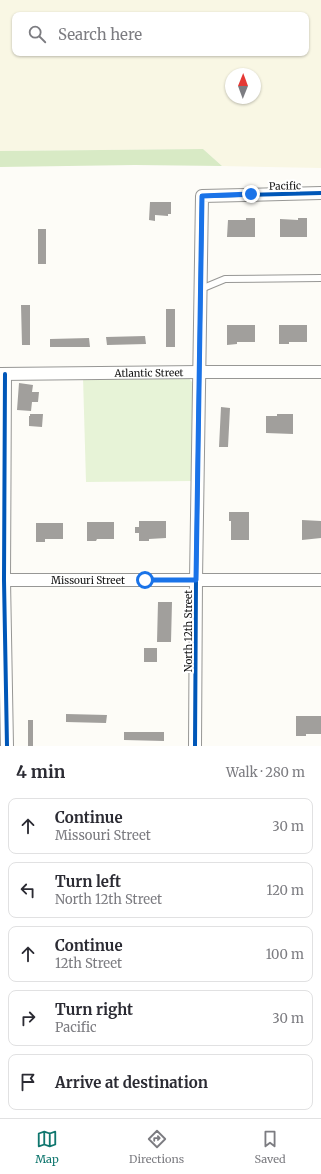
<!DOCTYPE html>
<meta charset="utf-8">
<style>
:root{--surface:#fff;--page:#f2f2f3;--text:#2b2b33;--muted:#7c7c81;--line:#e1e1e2;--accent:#0f766e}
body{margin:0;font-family:Merriweather,serif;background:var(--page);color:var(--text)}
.compass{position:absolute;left:225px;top:68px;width:36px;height:36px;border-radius:50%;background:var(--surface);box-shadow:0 1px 3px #0004;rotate:1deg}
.stop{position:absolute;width:12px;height:12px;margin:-9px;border:3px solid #1a73e8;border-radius:50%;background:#fff}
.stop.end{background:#1a73e8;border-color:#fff;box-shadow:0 1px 4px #0008}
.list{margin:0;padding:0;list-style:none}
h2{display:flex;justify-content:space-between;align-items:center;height:52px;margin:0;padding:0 16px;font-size:17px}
h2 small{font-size:13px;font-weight:400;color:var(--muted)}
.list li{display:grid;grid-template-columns:26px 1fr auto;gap:12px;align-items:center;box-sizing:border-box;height:56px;margin:0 8px 8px;padding:0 8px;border:1px solid var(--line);border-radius:8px}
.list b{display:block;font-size:15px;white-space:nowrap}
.list p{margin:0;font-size:13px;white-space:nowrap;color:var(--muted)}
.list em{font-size:13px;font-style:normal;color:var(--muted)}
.icon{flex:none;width:22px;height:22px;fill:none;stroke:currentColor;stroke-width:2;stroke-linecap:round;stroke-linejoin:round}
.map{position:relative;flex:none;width:321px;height:746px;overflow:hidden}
.search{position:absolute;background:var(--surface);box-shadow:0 1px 3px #0004;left:12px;right:12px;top:12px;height:44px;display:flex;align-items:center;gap:10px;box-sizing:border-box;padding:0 14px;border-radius:8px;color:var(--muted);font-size:15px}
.sheet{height:372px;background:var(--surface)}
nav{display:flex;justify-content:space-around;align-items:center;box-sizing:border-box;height:56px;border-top:1px solid var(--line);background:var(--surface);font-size:11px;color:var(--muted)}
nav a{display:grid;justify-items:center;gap:2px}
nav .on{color:var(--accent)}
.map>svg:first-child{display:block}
.farmland{fill:#f9f7e4;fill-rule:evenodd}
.green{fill:#e7f3d7}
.forest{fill:#d8eac5}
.building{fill:#a19f9c}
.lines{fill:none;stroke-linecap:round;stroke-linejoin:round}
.service-casing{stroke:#979795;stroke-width:8}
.minor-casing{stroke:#979795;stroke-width:14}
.service{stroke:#fffffe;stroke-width:6}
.minor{stroke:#fffffe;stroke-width:12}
.cycleway-casing{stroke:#fff;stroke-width:6}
.cycleway{stroke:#0057b8;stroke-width:4}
.route{stroke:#1a73e8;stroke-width:5}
.labels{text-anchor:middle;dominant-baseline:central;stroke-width:4;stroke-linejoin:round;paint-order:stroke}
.street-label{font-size:10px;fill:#111;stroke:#fff}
</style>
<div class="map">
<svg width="321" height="746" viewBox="0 0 321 746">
<rect width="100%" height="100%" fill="#fdfcf7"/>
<path class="farmland" d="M0,0H321V168L222,166L203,149L0,151ZM15,15H306V53H15ZM231,74H255V98H231Z"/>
<path class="green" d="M83,377H188L192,382L194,388L193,481L86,482Z"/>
<path class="forest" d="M203,149L222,166L135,165L0,167V151Z"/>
<path class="building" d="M150,202H171V214H168V216L155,215V221L149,220Z
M246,218H255V237H227L228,220H246Z
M298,218H307V237H280V219L298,220Z
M38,229H46V264H38Z
M21,305H30V345H22Z
M166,309H175V347H166Z
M227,325H255V342H237V344L227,345Z
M279,325H307V342H289V344H279Z
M145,336L146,344L107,345L106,337Z
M89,338L90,347H50V339Z
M19,383L33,385L32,392H39L38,402H32L31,411L17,410Z
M221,407L230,408L228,447H219Z
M30,414H43L42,427L29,426V416H30Z
M277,414H293V434L266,433V416H277Z
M229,512H249V540H231V521H229Z
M302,520L321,521V538L302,540Z
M139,521H166V538L149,539V541H139V533H135V527H139Z
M87,522H114V539H97L96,541H87Z
M36,523H63V539H45V542H36Z
M158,602H172L171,642H157Z
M144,648H157V662H144Z
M66,714L107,715L106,723L66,722Z
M296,716H321V734H306V736H296Z
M28,720H33V746H28Z
M124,732H164V741L124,740Z"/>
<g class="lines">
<defs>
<path id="service" d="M201,289L225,279L321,278"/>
<g id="minor">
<path id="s1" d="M0,374L200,372H321"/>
<path d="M5,374L4,580L7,746"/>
<path id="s2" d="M0,580H321"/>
<path d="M195,746L196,580L202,196L321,193"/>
</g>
</defs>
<use href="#service" class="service-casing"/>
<use href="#minor" class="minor-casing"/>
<use href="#service" class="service"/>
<use href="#minor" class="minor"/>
<defs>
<path id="cycleway" d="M5,374L4,580L7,746
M195,746L196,580L202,196L321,193"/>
</defs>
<use href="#cycleway" class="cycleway-casing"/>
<use href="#cycleway" class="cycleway"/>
</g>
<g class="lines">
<path class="route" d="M145,580H196L202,196L251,194"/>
</g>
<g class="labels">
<g class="street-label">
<text transform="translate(285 186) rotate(-1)">Pacific</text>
<text stroke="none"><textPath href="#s1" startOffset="149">Atlantic Street</textPath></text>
<text stroke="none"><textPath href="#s2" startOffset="88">Missouri Street</textPath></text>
<text transform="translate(188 631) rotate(-90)">North 12th Street</text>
</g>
</g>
</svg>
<svg class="compass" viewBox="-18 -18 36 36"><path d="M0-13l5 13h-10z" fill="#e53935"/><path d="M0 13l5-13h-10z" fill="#7c7c81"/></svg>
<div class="stop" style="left:145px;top:580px"></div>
<div class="stop end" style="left:251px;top:194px"></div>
<div class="search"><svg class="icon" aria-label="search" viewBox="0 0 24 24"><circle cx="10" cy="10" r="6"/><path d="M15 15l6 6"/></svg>Search here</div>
</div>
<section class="sheet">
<h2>4 min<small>Walk · 280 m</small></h2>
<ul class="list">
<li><svg class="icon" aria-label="ahead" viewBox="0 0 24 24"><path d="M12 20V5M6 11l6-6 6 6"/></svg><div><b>Continue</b><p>Missouri Street</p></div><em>30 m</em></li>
<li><svg class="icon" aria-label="left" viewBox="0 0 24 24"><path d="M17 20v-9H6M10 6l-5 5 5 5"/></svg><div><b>Turn left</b><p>North 12th Street</p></div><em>120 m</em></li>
<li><svg class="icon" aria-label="ahead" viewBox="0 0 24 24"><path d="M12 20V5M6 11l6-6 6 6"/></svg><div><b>Continue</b><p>12th Street</p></div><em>100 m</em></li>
<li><svg class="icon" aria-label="right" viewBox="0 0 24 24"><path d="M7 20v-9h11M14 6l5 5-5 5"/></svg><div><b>Turn right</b><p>Pacific</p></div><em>30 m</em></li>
<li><svg class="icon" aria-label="arrive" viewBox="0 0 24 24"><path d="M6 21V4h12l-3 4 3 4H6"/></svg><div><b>Arrive at destination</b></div></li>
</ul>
</section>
<nav>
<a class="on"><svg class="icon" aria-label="map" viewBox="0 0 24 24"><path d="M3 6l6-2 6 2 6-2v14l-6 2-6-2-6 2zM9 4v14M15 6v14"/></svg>Map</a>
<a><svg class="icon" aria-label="directions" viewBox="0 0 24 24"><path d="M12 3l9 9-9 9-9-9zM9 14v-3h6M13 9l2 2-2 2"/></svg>Directions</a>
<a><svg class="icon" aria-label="saved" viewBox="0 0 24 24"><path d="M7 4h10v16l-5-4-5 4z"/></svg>Saved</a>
</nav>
